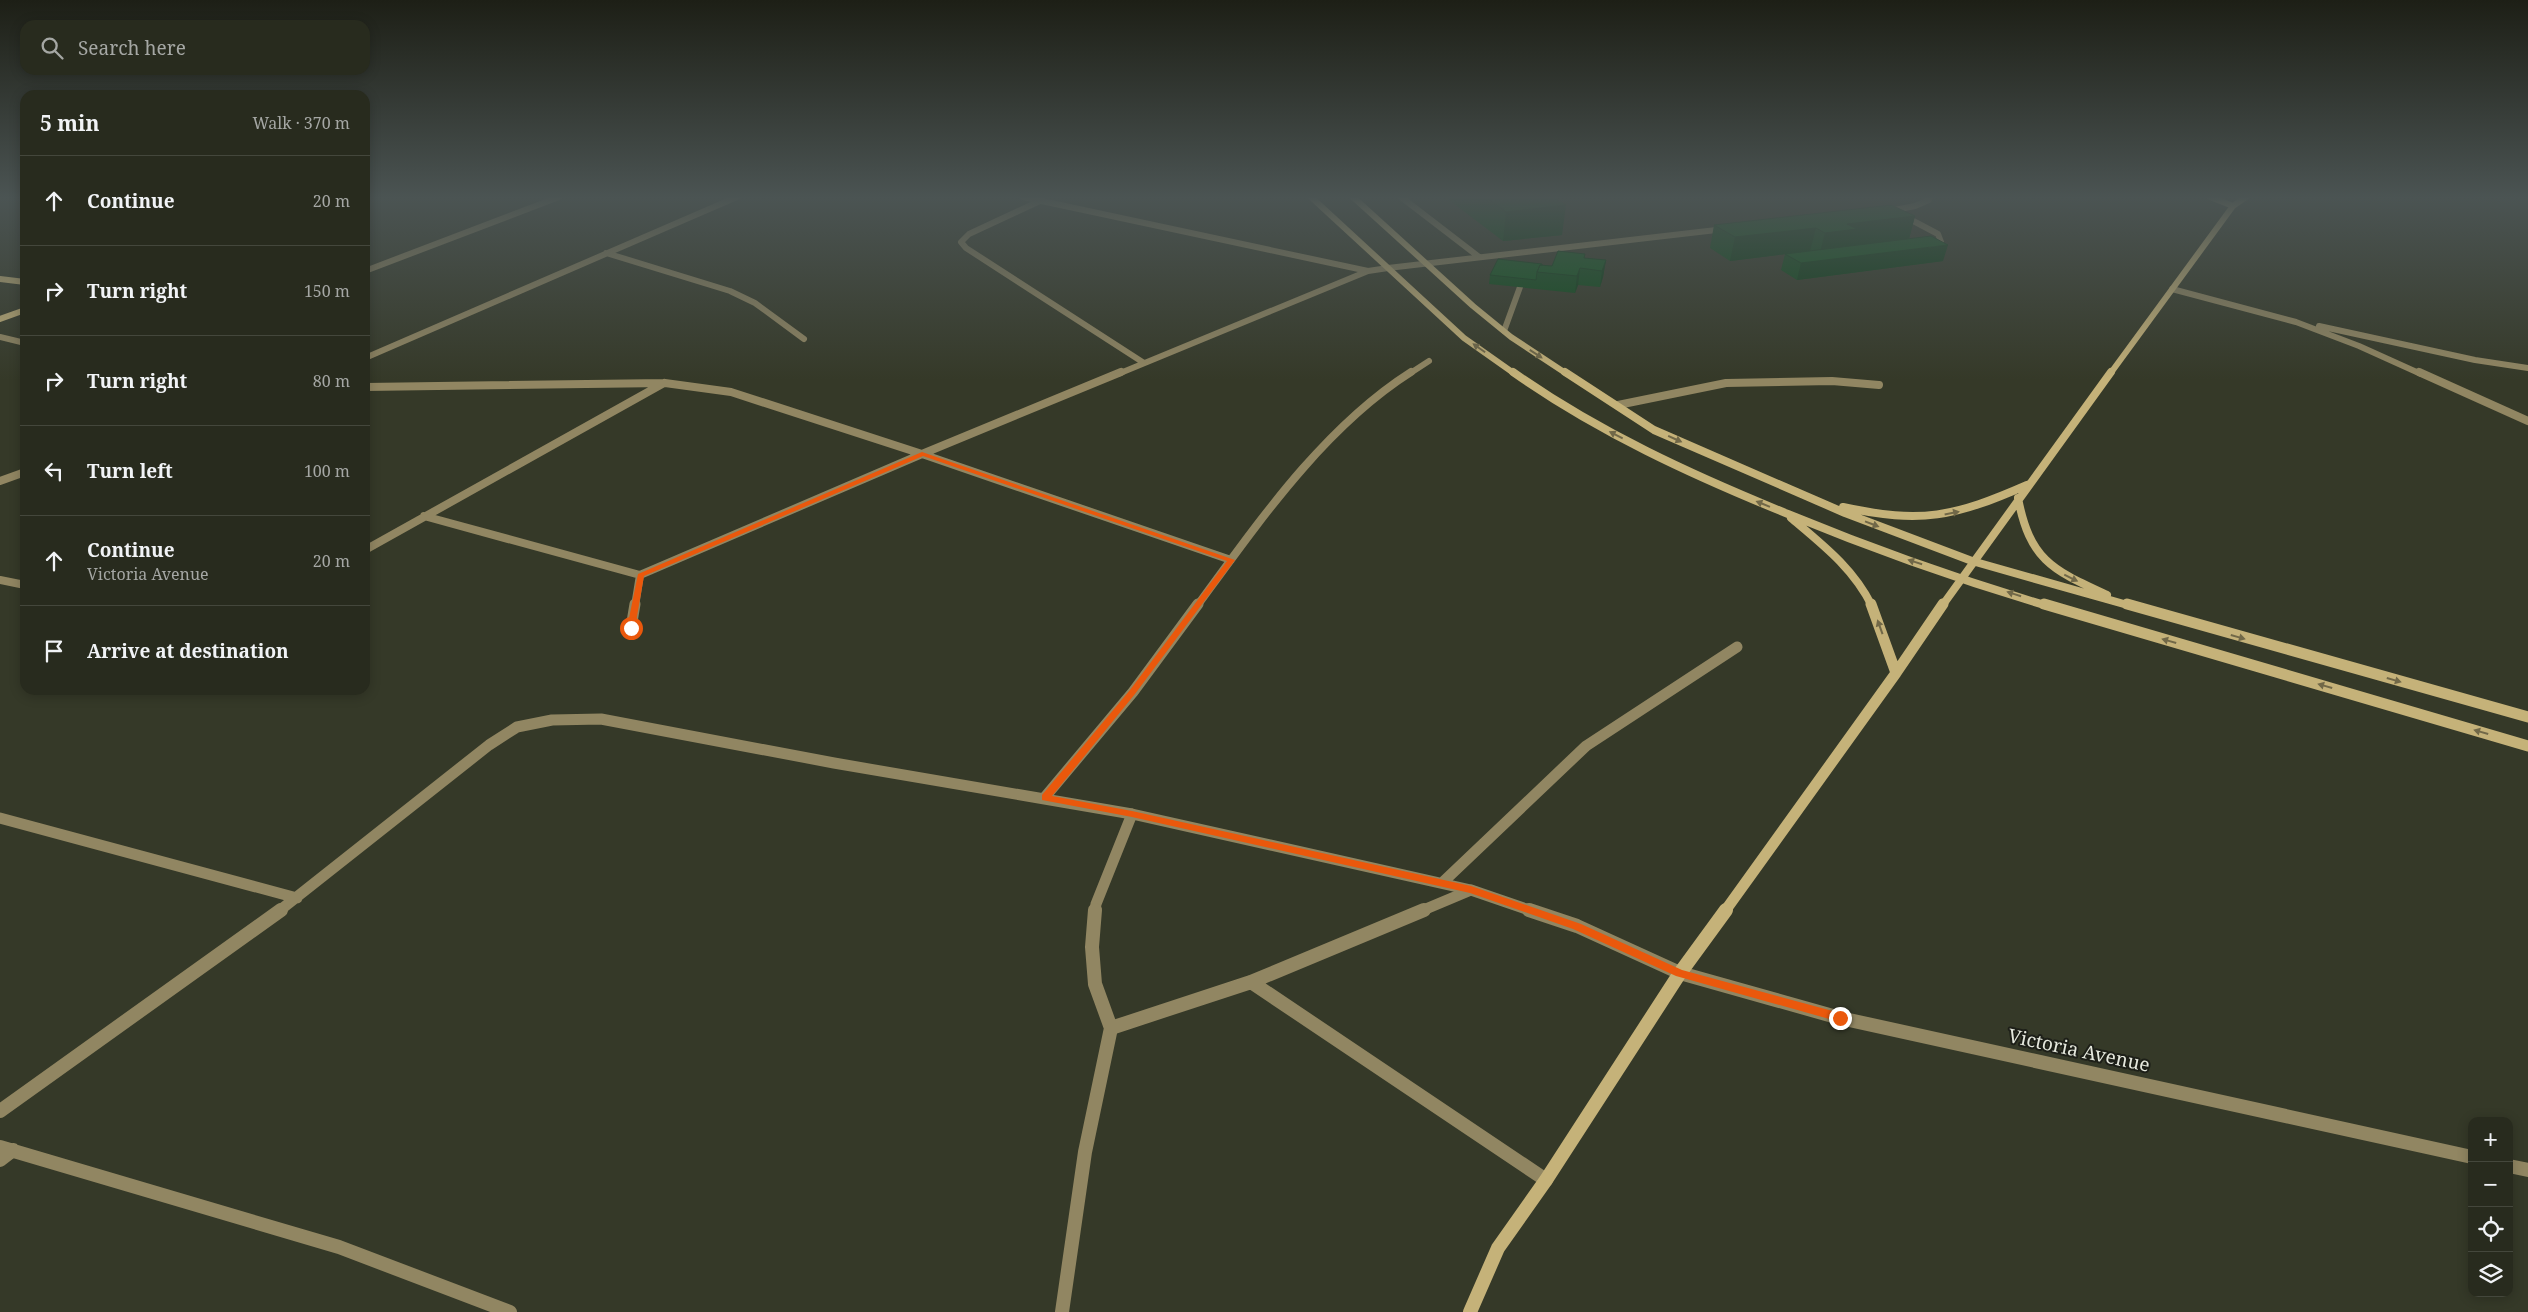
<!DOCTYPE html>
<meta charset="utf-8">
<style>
:root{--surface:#282b1e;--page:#303327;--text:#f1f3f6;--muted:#a5a7a4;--line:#44473c}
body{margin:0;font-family:"Noto Serif",serif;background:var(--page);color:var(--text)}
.controls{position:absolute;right:15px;bottom:15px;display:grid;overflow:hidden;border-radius:10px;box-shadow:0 2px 12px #0003}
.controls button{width:45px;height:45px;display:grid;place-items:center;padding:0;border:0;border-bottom:1px solid var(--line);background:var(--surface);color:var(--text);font:25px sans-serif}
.stop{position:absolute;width:15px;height:15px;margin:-11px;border:4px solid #ea580c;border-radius:50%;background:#fff}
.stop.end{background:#ea580c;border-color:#fff;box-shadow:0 1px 5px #0008}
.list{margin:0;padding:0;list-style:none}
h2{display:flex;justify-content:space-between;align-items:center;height:65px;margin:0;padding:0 20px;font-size:21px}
h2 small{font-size:16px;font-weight:400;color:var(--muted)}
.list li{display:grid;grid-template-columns:32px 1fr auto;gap:15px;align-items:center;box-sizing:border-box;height:90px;padding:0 20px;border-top:1px solid var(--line)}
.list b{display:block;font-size:19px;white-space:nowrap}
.list p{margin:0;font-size:16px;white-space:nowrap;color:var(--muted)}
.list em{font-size:16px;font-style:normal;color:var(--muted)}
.icon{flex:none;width:28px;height:28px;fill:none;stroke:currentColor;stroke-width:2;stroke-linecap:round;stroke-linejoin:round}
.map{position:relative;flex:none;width:2528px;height:1312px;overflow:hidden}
.search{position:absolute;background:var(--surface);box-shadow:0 2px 12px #0003;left:20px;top:20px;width:350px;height:55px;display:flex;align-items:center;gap:12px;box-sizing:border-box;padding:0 18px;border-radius:15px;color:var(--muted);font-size:19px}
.panel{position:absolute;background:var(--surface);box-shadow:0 2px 12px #0003;left:20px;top:90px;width:350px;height:605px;border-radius:15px}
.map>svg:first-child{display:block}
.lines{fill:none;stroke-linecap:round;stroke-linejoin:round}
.lane-far3{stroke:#918662;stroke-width:6}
.lane-far2{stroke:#918662;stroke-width:8}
.lane-far1{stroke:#918662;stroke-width:11}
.lane{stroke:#918662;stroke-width:14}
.street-far3{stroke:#918662;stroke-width:6}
.street-far2{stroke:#918662;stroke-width:8}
.street-far1{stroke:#918662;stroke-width:11}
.street{stroke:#918662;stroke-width:14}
.secondary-far3{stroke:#c5b279;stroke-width:6}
.secondary-far2{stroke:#c5b279;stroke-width:8}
.secondary-far1{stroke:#c5b279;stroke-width:11}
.secondary{stroke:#c5b279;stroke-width:14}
.wall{fill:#0a4b18}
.shaded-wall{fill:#083d14}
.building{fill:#0c571c;stroke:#083d14}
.oneway{fill:#716848}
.route{fill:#ea580c}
.labels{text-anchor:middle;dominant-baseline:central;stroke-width:4;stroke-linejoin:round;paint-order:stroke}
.near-street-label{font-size:19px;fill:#e5e8dd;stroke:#1d1f18}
</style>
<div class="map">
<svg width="2528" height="1312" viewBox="0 0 2528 1312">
<rect width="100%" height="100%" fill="#353928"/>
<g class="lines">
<path class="lane-far3" d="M1401,197L1479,257
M1889,211L1915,206L1929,200L1930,197
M1902,215L1938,234L1941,242L1930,246
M1388,268L1725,229
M2172,289L2296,322L2359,346L2421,374
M2319,326L2475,360L2528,368
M1504,331L1520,287"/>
<path class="lane-far2" d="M2419,372L2528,421
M1618,405L1726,383L1832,381L1879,385"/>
<path class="lane-far1" d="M1095,911L1096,904L1132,814
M1421,911L1471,890"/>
<path class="lane" d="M1251,982L1546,1180
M1111,1028L1251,982L1424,910
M1062,1312L1085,1152L1111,1028L1095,984L1092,947L1095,910"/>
<path class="street-far3" d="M1023,197L1368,271L1388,268
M1042,200L969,234L961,242L966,248L1144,363
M606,253L730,291L755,303L804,339
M365,271L559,197
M0,337L25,343
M365,358L737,197
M1118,374L1368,271
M1409,374L1429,361"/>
<path class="street-far2" d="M365,387L665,383L731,392L922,454L1231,560
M0,481L25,472
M424,516L640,575L635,606
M365,550L664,383
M640,575L922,454L1121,372
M0,580L25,585
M1197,606C1258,523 1323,428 1411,372"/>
<path class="street-far1" d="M631,628L635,604
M1045,797L1133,692L1198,604
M0,818L297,898
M1442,883L1586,746L1737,647
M279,911L489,745L517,727L552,720L601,719L834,763L1132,814L1471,890L1532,911"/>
<path class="street" d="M1529,910L1577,926L1680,973L1840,1018L2472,1157
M0,1111L281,910
M0,1147L339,1247L510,1312
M0,1160L13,1150
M2509,1166L2528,1170"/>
<path class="secondary-far3" d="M1311,197L1464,338L1515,374
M1353,197L1473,306L1511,337L1567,374
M2210,197L2233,206
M0,279L25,282
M0,319L25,310
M2110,374L2233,206L2246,197"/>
<path class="secondary-far2" d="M1513,372C1598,432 1692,475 1788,514C1873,549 1960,580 2048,606
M1565,372L1654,430L1845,513L1972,561L2131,606
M2018,498C2030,561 2053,570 2107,595
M1843,507C1922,524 1954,517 2027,485
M1791,518C1823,545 1853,568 1872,606
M1942,606L2111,372"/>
<path class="secondary-far1" d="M1871,604L1896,673
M2044,604L2528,746
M2127,604L2528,717
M1725,911L1896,673L1943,604"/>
<path class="secondary" d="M1470,1312L1498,1248L1546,1180L1680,973L1726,910"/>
</g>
<path class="wall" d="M1445,197H1553L1562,235L1503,241Z
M1915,216L1909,239L1943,261L1797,280L1781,270L1785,254L1730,261L1710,248L1714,225Z
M1585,254L1584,258L1606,260L1603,277L1600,287L1578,285L1575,293L1489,284L1490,275L1542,265L1552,266Z"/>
<path class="shaded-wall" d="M1584,197H1602L1584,199Z
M1566,205L1562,235L1503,241L1506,212Z
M1915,216L1909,239L1819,256L1825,233L1847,224Z
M1816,228L1810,251L1730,261L1735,237Z
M1948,245L1943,261L1797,280L1801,263Z
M1606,260L1603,277L1600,287L1602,271Z
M1580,268L1578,285L1575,293L1577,276Z"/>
<path class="building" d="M1486,197H1553L1566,205L1506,212Z
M1891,205L1915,216L1847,224L1857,229L1825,233L1816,228L1735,237L1714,225Z
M1931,236L1948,245L1801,263L1785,254Z
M1558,251L1585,254L1584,258L1606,260L1602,271L1580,268L1577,276L1537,272L1540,265L1552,266Z
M1498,259L1542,264V265H1540L1537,272L1536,280L1490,275Z"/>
<defs><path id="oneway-solid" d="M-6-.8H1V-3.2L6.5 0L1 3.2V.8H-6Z" transform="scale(1.25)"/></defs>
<g class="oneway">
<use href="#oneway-solid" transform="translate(1479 348) rotate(-145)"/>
<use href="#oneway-solid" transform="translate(1536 354) rotate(33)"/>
<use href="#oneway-solid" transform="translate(1616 435) rotate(-153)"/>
<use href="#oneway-solid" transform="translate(1675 439) rotate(24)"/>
<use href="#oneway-solid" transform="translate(1763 504) rotate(-158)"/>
<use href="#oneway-solid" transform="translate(1952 513) rotate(-11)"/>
<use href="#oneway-solid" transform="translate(1872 524) rotate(21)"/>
<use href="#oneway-solid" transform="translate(1915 562) rotate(-162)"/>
<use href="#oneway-solid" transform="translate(2071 578) rotate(26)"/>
<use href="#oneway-solid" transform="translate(2014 594) rotate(-162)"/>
<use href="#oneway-solid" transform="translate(1880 627) rotate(-110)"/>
<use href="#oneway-solid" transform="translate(2238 637) rotate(16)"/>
<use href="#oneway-solid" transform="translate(2169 641) rotate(-164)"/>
<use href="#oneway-solid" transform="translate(2394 680) rotate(16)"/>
<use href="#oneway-solid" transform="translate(2325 686) rotate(-164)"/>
<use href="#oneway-solid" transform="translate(2481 732) rotate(-164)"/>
</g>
<linearGradient id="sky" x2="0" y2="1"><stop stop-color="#1d1f16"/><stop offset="0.52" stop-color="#4b5453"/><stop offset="1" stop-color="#4b5453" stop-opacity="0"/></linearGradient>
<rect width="2528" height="380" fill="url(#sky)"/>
<path class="route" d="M922,452L1235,560L1135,694L1052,796L1132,811L1471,886L1581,924L1682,970L1840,1013L1846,1018L1844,1021L1840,1022L1676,976L1573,929L1470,893L1132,817L1042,800V795L1130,690L1227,561L923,456L644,576L635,628L631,630L627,628L638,574Z"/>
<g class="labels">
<g class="near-street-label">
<text transform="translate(2079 1050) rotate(12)">Victoria Avenue</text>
</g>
</g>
</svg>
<div class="controls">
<button>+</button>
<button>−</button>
<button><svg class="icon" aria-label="locate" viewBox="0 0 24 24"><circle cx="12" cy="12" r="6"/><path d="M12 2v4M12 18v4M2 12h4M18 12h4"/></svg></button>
<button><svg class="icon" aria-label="layers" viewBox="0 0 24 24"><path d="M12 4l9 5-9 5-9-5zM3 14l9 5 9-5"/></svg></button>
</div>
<div class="stop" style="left:631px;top:628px"></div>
<div class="stop end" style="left:1840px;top:1018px"></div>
<div class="search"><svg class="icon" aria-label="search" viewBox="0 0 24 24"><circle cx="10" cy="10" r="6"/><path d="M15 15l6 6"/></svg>Search here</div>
<section class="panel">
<h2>5 min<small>Walk · 370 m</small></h2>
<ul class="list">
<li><svg class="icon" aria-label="ahead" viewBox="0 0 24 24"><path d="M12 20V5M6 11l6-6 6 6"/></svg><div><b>Continue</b></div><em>20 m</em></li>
<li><svg class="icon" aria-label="right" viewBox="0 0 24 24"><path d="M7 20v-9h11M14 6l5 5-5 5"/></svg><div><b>Turn right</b></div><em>150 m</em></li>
<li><svg class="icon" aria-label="right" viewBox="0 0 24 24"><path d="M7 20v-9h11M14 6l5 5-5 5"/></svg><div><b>Turn right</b></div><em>80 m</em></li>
<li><svg class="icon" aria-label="left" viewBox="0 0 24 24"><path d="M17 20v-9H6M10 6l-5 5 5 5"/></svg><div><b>Turn left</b></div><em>100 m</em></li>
<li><svg class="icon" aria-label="ahead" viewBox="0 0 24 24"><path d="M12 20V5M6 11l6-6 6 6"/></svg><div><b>Continue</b><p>Victoria Avenue</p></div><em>20 m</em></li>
<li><svg class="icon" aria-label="arrive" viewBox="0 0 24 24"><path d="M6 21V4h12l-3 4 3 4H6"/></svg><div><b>Arrive at destination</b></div></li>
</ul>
</section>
</div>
